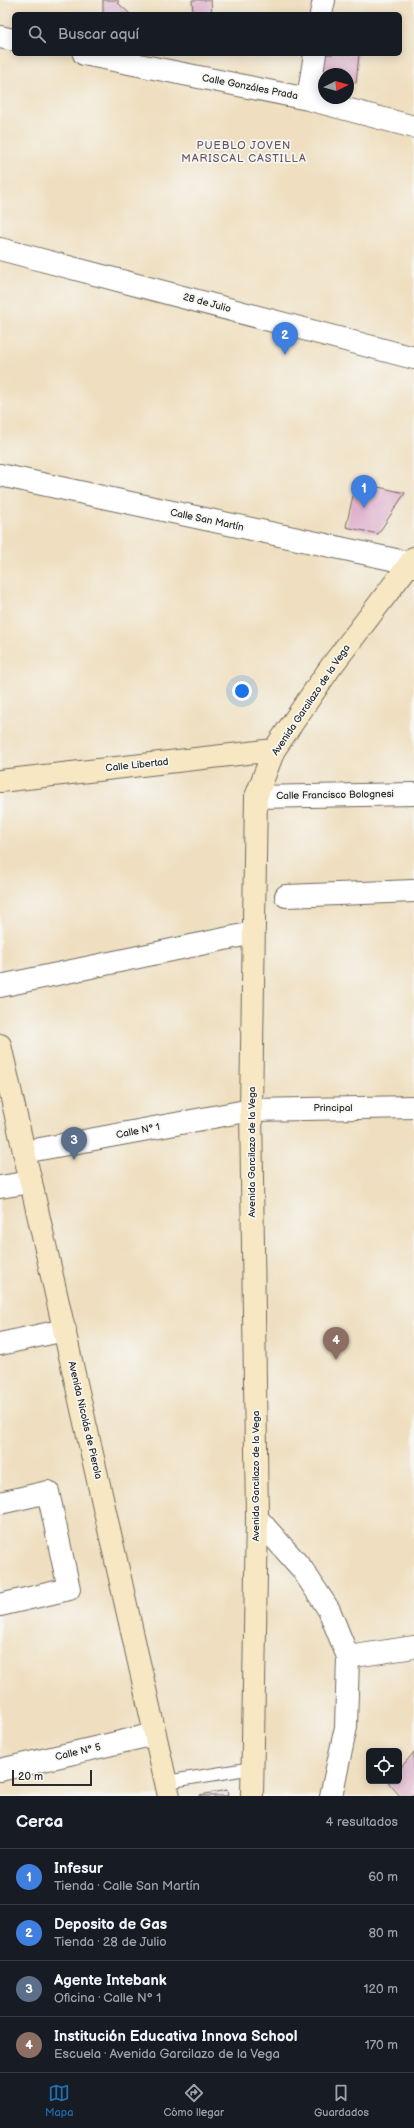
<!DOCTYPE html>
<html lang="es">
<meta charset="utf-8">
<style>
:root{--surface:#171b24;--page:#242831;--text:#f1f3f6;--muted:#9ea1a6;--line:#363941;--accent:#1f6fb2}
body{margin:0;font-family:"Balsamiq Sans",sans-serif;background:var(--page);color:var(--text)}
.controls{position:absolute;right:12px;bottom:12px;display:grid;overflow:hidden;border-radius:6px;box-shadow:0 2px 10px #0003}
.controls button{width:36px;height:36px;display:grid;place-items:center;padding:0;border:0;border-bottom:1px solid var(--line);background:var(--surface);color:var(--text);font:20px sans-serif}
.compass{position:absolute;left:318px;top:68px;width:36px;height:36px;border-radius:50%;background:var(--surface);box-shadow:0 2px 10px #0003;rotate:85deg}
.scale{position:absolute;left:12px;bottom:10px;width:80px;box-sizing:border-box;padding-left:4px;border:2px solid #2b2b2b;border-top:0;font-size:11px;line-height:14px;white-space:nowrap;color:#2b2b2b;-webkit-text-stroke:3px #f6f6f2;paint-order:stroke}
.you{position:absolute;left:242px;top:691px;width:14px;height:14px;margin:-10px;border:3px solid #fff;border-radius:50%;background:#1a73e8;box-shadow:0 0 0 6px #1a73e833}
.badge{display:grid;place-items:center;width:26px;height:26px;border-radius:50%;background:var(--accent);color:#fff;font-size:13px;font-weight:700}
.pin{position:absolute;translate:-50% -33px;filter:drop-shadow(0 1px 2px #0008)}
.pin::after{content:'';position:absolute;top:21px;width:14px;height:12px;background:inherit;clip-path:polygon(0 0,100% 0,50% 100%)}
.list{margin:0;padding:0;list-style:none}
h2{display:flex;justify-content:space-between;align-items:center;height:52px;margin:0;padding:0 16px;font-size:17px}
h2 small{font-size:13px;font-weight:400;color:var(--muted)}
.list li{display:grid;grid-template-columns:26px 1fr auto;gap:12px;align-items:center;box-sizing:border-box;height:56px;padding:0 16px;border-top:1px solid var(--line)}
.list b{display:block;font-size:15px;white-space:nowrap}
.list p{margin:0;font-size:13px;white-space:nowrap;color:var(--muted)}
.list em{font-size:13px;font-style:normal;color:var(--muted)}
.icon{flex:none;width:22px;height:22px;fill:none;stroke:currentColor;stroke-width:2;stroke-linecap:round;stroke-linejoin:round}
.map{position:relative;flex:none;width:414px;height:1796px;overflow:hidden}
.search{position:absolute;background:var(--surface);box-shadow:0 2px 10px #0003;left:12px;right:12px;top:12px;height:44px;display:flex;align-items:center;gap:10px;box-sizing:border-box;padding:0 14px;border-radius:6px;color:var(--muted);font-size:15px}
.sheet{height:276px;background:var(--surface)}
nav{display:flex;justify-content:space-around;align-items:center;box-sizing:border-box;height:56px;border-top:1px solid var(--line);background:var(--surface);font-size:11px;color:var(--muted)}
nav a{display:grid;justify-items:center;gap:2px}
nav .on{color:var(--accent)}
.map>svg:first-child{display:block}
.building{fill:#dca9c7}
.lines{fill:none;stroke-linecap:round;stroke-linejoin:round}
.lane-casing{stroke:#706a5f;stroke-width:14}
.street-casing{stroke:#706a5f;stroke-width:24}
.secondary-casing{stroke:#706a5f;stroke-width:24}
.lane{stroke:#fff;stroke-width:12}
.street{stroke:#fff;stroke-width:22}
.secondary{stroke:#f7e8c3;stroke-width:22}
.labels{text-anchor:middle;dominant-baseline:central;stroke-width:3.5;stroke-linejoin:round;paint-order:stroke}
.street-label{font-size:10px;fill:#2b2b2b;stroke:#f6f6f2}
.neighbourhood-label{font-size:11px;letter-spacing:1px;fill:#695762;stroke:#f6f6f2}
</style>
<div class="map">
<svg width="414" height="1796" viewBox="0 0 414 1796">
<rect width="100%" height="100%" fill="#f6f6f2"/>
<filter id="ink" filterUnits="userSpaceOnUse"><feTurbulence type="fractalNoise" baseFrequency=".025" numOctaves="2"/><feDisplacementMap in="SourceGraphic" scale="8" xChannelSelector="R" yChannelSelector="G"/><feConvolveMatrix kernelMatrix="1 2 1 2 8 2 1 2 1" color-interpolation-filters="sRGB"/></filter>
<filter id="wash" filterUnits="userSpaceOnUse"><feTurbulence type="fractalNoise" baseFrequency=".012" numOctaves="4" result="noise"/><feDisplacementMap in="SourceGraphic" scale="16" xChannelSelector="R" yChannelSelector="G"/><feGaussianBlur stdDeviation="0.9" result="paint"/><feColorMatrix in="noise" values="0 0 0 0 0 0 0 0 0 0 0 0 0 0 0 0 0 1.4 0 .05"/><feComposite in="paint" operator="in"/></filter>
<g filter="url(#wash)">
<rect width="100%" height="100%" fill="#efdfc0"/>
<g id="blocks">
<path class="building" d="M103,0H118V3L130,14H103Z
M192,0H211L212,14H193Z
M319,54H359L356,83L348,82V74H324V78L315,76Z
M356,482L405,493L378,534L346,527Z
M414,1752V1796H400L388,1782L399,1781V1770Z
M227,1790L228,1796H200V1795Z"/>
</g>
</g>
<g filter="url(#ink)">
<use href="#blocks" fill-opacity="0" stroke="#706a5f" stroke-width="1"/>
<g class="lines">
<defs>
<path id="lane" d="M166,1782L253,1768"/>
<path id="street" d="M321,14L324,0
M0,37L14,40
M84,54L308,99L414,127
M308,99L315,54
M0,249L414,358
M0,475L410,563L414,566
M256,797L414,794
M286,896L414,891
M0,986L253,933
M24,1152L251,1110L414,1107
M0,1187L31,1182
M0,1344L65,1330
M0,1503L48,1492L69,1589L0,1605
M257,1518L302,1569L329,1610L348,1657L346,1727L331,1796
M348,1657L414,1647
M0,1770L155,1734"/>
<path id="secondary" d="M0,781L274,750
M0,1045L169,1796
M252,1796L257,1518L251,1110L256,797L274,750L330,668L414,558"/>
</defs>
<use href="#lane" class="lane-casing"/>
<use href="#street" class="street-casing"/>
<use href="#secondary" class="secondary-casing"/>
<use href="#lane" class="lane"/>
<use href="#street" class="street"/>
<use href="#secondary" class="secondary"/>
</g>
</g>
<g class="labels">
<g class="street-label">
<text transform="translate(250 87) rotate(11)">Calle Gonzáles Prada</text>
<text transform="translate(207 303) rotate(15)">28 de Julio</text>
<text transform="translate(207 520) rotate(12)">Calle San Martín</text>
<text transform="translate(311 700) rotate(-56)">Avenida Garcilazo de la Vega</text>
<text transform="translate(137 765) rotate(-6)">Calle Libertad</text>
<text transform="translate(335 795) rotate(-1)">Calle Francisco Bolognesi</text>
<text x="333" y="1108">Principal</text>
<text transform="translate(138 1131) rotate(-11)">Calle N° 1</text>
<text transform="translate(252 1152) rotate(-90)">Avenida Garcilazo de la Vega</text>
<text transform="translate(85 1420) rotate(77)">Avenida Nicolás de Pierola</text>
<text transform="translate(256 1476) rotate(-90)">Avenida Garcilazo de la Vega</text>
<text transform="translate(78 1752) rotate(-13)">Calle N° 5</text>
</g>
<g class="neighbourhood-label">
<text x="244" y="145">PUEBLO JOVEN<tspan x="244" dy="13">MARISCAL CASTILLA</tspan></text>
</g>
</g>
</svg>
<div class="controls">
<button><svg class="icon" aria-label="locate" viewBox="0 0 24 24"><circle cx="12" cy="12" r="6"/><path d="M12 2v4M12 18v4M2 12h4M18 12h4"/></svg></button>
</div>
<svg class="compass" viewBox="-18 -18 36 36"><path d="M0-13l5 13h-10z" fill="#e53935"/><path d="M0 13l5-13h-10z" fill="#9ea1a6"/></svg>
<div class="scale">20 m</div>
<div class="you"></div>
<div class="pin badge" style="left:364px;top:508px;background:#3f7fe0">1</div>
<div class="pin badge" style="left:285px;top:355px;background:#3f7fe0">2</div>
<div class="pin badge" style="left:74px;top:1160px;background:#5c6f8a">3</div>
<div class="pin badge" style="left:336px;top:1360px;background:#8d6e63">4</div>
<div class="search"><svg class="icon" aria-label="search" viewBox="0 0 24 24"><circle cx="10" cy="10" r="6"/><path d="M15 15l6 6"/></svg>Buscar aquí</div>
</div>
<section class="sheet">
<h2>Cerca<small>4 resultados</small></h2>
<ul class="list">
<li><span class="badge" style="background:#3f7fe0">1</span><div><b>Infesur</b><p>Tienda · Calle San Martín</p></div><em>60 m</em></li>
<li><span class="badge" style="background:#3f7fe0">2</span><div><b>Deposito de Gas</b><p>Tienda · 28 de Julio</p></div><em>80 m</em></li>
<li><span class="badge" style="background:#5c6f8a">3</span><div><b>Agente Intebank</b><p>Oficina · Calle N° 1</p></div><em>120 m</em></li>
<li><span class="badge" style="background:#8d6e63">4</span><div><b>Institución Educativa Innova School</b><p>Escuela · Avenida Garcilazo de la Vega</p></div><em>170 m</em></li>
</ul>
</section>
<nav>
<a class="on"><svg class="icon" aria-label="map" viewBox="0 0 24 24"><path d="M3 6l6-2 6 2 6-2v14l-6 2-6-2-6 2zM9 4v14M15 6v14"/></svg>Mapa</a>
<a><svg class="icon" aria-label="directions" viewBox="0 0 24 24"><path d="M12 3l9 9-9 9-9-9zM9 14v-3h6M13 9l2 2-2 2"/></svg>Cómo llegar</a>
<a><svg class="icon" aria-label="saved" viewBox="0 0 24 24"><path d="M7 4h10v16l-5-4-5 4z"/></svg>Guardados</a>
</nav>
